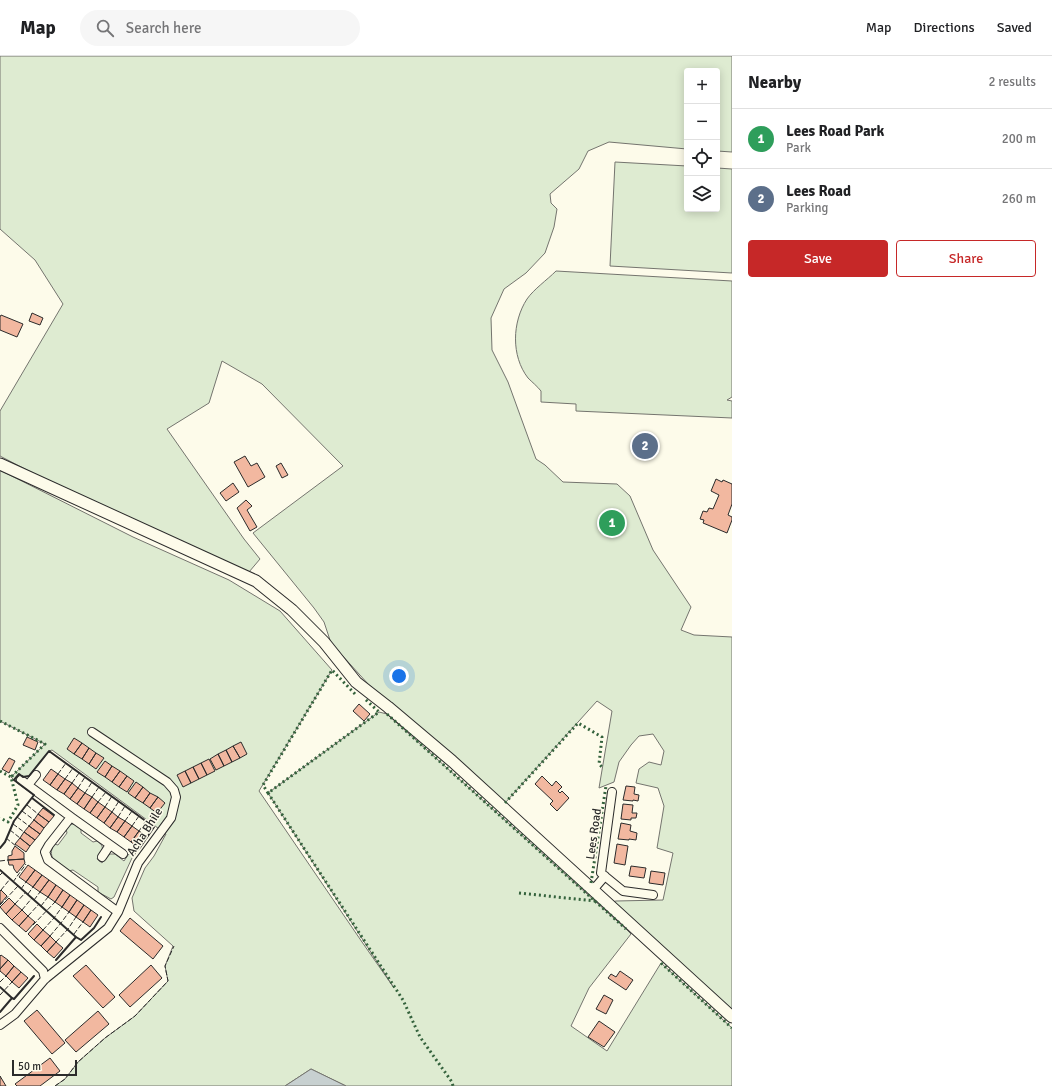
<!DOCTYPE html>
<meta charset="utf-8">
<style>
:root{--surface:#fff;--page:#f6f6f6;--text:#202124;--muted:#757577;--line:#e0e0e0;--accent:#c62828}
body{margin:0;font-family:Signika,sans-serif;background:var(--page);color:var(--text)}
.controls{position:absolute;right:12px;top:12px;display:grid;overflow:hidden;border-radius:4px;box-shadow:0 2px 10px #0003}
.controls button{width:36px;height:36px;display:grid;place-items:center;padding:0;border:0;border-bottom:1px solid var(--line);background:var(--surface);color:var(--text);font:20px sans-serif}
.scale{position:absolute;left:12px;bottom:10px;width:65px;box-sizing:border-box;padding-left:4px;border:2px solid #2b2b2b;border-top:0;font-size:11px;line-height:14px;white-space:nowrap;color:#2b2b2b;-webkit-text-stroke:3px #fdfbea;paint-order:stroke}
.you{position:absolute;left:399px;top:620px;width:14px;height:14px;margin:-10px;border:3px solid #fff;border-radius:50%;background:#1a73e8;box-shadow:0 0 0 6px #1a73e833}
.badge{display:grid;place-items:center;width:26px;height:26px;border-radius:50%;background:var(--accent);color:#fff;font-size:13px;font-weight:700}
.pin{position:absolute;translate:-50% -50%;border:2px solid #fff;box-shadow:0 1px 4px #0006}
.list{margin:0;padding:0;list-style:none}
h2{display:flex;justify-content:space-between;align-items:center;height:52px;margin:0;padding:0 16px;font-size:17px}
h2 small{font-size:13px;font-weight:400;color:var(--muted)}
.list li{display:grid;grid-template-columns:26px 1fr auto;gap:12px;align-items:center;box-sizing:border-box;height:60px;padding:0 16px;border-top:1px solid var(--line)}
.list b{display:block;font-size:15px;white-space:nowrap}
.list p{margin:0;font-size:13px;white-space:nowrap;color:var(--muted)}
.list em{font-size:13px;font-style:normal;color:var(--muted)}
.actions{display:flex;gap:8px;padding:12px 16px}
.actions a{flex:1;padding:9px 0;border:1px solid var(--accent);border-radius:4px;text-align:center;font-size:14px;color:var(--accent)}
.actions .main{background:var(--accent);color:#fff}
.icon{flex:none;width:22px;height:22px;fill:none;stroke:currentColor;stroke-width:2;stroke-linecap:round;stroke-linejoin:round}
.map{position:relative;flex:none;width:732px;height:1030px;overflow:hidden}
header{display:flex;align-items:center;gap:24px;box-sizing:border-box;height:56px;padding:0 20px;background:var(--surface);border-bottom:1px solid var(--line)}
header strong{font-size:19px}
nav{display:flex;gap:22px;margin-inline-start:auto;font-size:14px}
.search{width:280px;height:36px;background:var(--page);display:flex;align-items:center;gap:10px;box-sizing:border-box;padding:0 14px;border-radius:22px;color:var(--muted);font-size:15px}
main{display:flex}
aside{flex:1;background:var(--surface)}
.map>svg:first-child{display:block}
.green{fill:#deebd1;stroke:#74746e}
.water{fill:#c7d0d0;stroke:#74746e}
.building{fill:#f2b8a0;stroke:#2b2b2b}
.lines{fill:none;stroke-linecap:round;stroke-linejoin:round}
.street-casing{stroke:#2b2b2b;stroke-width:10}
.secondary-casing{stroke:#2b2b2b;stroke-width:13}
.street{stroke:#fdfbea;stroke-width:8}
.secondary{stroke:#fdfbea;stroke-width:11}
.hedge{stroke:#34623c;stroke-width:3;stroke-dasharray:2 3;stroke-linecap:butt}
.fence{stroke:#2b2b2b;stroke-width:1;stroke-dasharray:5 2;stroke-linecap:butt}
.wall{stroke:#2b2b2b;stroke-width:2}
.labels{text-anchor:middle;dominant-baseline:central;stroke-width:3;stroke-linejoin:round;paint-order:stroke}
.street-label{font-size:12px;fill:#2b2b2b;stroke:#fdfbea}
</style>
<header>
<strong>Map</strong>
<div class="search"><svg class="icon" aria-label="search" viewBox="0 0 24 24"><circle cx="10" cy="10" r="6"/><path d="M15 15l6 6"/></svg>Search here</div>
<nav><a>Map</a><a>Directions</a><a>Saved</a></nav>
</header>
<main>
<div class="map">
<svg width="732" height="1030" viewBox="0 0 732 1030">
<rect width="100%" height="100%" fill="#fdfbea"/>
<path class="green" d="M0,0H732V96L717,95V15H687V93L609,86L588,95L579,113L550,138L551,147L557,153L554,171L545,197L526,217L504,233L491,262L492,294L508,326L536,403L545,409L563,426L617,428L630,440L653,494L691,551L681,574L694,579L732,581V957L612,846L616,845L663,844L673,797L657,792L664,750L658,732L636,727L639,713L649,706L661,709L664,695L653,678L639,680L631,689L619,706L614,726L599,732L612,655L597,645L505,747L369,629L331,587L324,566L314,552L253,477L343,410L262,328L222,305L209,347L167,373L244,483L260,503L249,516L50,426L0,400V355L63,248L35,204L0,173Z
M615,106L687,110V153H717V112L732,113V217L610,210Z
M556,215L732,225V341L727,344L732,345V362L576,355V348L541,346V335C537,330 532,326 528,322C511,300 512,266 527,243C534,233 547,224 556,215Z
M0,414L133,481L229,524L280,555L332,614L259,735L362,886L394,932L268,737L379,656L387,658L626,873L631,878L589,932L571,970L607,995L661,907L732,972V1030H346L311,1013L285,1030H55L65,1023L78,1006L105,982L135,960L168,925L165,910L173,890L134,855L132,842L145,812L154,800L166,778L52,694L49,695L29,720L23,721L19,718L14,724L11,721L45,688L0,665Z
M72,768L77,769L81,772V777L93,786L97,785C106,791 102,795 97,803L102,807L110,798H115L124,805L128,799L136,792L139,793L132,802L114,841L111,843L98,836V831L73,814L68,815C58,807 46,803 54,788L58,789L67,777L66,773L69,769Z"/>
<path class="water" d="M311,1013L346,1030H285Z"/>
<path class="building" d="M32,257L43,262L40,269L29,265Z
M1,259L23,268L17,281L0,274V261Z
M245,400L251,410L257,407L265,421L248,431L234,406Z
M281,407L288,419L282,422L276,410Z
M716,423L722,426L723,424L732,428V448L728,459L732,461V464L727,477L703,467L704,464L700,463L703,455L707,456L709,452L713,453L719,439L711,435Z
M233,427L239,436L226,445L220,437Z
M246,444L252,450L247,454L257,471L250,475L237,452Z
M359,648L370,658L364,665L353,655Z
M27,681L38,686L35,694L23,689Z
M74,682L82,687L74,698L67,693Z
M241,686L247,698L240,702L233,690Z
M82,687L89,692L82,703L74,698Z
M233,690L240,702L232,706L226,694Z
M89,692L96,697L89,708L82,703Z
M226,694L232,706L224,710L218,698Z
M96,697L104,702L96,713L89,708Z
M218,698L224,710L216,714L210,703Z
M9,702L15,705L9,717L2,713Z
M209,703L215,715L207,719L201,707Z
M105,705L112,710L105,721L97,716Z
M201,707L207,719L199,723L193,711Z
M112,710L120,715L112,726L105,721Z
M193,711L199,723L191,727L185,715Z
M51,713L58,718L50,729L43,724Z
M120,715L127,720L119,731L112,726Z
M185,715L191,727L183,731L177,719Z
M58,718L65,723L57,734L50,729Z
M127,720L134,725L127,736L119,731Z
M542,720L552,730L556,725L562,731L558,735L560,737L562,735L569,742L557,755L550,748L553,745L535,728Z
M65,723L72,727L64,738L57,734Z
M136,726L143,731L135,742L128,737Z
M72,727L78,732L70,743L64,738Z
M626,730L635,731L634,738L639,739L638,745L633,744V745L623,744Z
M143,731L150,737L143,747L135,742Z
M78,732L85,737L77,748L70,743Z
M85,737L92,741L84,753L77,748Z
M150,737L158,741L150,752L143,747Z
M92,741L98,746L90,757L84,753Z
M158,741L165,747L157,757L150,752Z
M98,746L105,751L97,762L90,757Z
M623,748L633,749L632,757H637L636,762H631V764L621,763Z
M105,751L112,756L104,767L97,762Z
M43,752L54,760L49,766L38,758Z
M112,756L118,761L110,772L104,767Z
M38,758L49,766L44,772L34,764Z
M118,761L125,765L117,776L110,772Z
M34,764L44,772L40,778L29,770Z
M125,765L132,770L124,781L117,776Z
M621,767L631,769L630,775L637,777L636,784L629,783V784L618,783Z
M29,770L40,778L35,784L24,776Z
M132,770L139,775L131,786L124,781Z
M139,775L145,779L137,791L131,786Z
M24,776L35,784L30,790L20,782Z
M20,782L30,790L26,796L15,788Z
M617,788L628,790L625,809L614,807Z
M15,790L24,797V803L8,804V800L12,799V795Z
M24,803L25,807L17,817L14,813L13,809H9L8,804Z
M28,809L35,814L26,826L19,821Z
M631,810L646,812L644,822L629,820Z
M35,814L42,819L33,831L26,826Z
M651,815L665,817L663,829L649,827Z
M42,819L49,824L40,836L33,831Z
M49,824L56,829L48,841L40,836Z
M56,829L63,834L55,846L48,841Z
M1,834L7,840L0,848V835Z
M63,834L70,839L62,851L55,846Z
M70,839L77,844L69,856L62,851Z
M9,842L15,848L6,858L0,851Z
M77,844L84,849L76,861L69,856Z
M15,848L22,854L12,864L6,858Z
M84,849L91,854L83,866L76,861Z
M22,854L28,860L19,870L12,864Z
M91,854L98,859L90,871L83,866Z
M28,860L35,866L26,876L19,870Z
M130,862L163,890L153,903L120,875Z
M37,868L43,874L34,884L28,878Z
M43,874L50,880L41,890L34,884Z
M50,880L56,886L47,896L41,890Z
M56,886L63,892L54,902L47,896Z
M1,899L8,904L0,913V900Z
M8,904L14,910L6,920L0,915V913Z
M86,909L115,941L103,952L73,920Z
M151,909L162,922L130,951L119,939Z
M14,910L21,916L12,926L6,920Z
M620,915L633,924L626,934L608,922L611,918L616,921Z
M21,916L28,922L19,932L12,926Z
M604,939L613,944L606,958L596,953Z
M37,954L65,987L52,998L24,965Z
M98,955L109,968L76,996L65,984Z
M599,965L615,976L604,991L588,981Z
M50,1002L60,1015L40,1030H17L15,1028Z
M0,1020L6,1030H0Z"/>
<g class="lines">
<defs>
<path id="street" d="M92,676L167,726L174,734L176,741L171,762L138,807L118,856
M28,729L36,719
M612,736L601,817L623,835L653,839
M71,761L123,798
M102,801L110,789
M593,834L605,820
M0,872L43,915L45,923
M0,969L15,958L45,923L108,872L118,856L48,804L45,796L49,789L71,761L21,724"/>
<path id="secondary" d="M0,408L256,525L292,554L324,586L356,626L388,651L452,705L732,961"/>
</defs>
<use href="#street" class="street-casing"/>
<use href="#secondary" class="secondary-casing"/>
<use href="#street" class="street"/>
<use href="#secondary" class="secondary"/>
<path class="hedge" d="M355,638L332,614L263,729L268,737L379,656L365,643
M387,658L626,873
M0,665L45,688L11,721
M0,715L11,721L18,749L8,766L0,762
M268,737L403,944L420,981L452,1026L453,1030
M505,747L578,667L602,681L599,708L603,712
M591,827L606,730
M519,837L595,845
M661,907L732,972"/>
<path class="fence" d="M58,718L66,707
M65,723L73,712
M72,727L79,717
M78,732L85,721
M85,737L92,726
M92,741L99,731
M98,746L106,736
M27,749L38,758
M105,751L112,740
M22,755L34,764
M112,756L119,745
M17,761L29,770
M118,761L125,750
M125,765L132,755
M13,768L24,776
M132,770L139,760
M10,774L20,782
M139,775L146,765
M6,782L16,790
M0,805L8,804
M0,819L2,817
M13,826L26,808
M21,833L26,826
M1,834L10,823
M28,838L33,831
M34,844L40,836
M15,848L25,837
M0,849L18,830
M41,850L48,841
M22,854L32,842
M28,860L39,848
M33,869L55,846
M43,874L54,862L62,851
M74,878L83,866
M50,880L61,867L69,856
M56,886L68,873L76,861
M0,926L6,920
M0,939L12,926
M55,1030L65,1023L78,1006L105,982L135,960L168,925L165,910L174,890"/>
<path class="wall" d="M32,742L54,759
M0,792L5,786L14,765L34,739L14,724L19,718L23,721L29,720L49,695L154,771L139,793
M0,814L76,881L56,904
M76,881L81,884L94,872L101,861
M0,931L12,942L0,956
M12,942L14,943L34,920"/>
</g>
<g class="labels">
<g class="street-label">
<text transform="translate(145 776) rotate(-57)">Acha Bhile</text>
<text transform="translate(594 778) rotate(-82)">Lees Road</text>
</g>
</g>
</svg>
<div class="controls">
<button>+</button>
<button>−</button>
<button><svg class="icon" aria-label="locate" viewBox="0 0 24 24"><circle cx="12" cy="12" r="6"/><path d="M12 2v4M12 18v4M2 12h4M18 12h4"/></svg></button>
<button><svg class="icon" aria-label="layers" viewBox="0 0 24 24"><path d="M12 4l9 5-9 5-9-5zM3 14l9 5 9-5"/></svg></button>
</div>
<div class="scale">50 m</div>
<div class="you"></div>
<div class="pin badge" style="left:612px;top:467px;background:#2e9e5b">1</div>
<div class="pin badge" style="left:645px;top:390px;background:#5c6f8a">2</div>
</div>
<aside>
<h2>Nearby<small>2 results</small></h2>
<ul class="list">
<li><span class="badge" style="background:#2e9e5b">1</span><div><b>Lees Road Park</b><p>Park</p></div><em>200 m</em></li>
<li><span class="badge" style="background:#5c6f8a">2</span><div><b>Lees Road</b><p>Parking</p></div><em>260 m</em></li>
</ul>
<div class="actions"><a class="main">Save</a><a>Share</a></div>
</aside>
</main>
